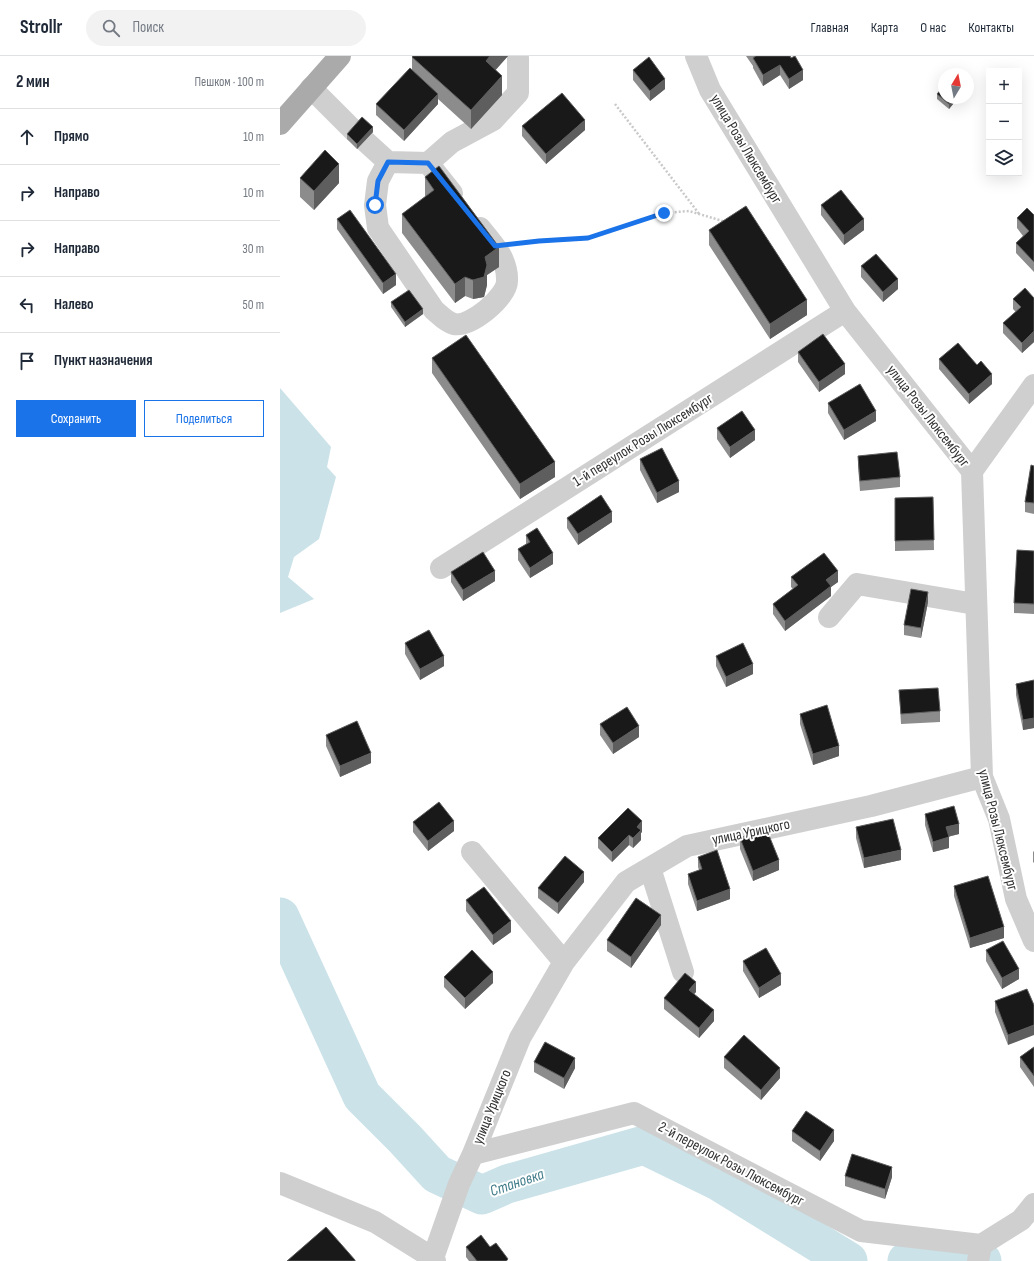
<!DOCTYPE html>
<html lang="ru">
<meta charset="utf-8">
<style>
:root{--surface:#fff;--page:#f2f2f3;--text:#1f2937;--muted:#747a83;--line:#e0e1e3;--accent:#1a73e8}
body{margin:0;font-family:"Sofia Sans Condensed",sans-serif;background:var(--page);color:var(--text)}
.controls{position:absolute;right:12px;top:12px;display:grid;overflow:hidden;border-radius:0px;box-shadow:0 4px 16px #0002}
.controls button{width:36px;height:36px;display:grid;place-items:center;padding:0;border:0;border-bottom:1px solid var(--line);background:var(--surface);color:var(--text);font:20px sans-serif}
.compass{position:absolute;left:658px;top:12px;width:36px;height:36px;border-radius:50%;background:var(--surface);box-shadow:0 4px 16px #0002;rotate:10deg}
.stop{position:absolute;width:12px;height:12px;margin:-9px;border:3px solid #1a73e8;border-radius:50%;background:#fff}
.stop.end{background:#1a73e8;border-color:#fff;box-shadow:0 1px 4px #0008}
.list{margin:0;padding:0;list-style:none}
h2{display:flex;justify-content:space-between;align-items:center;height:52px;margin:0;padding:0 16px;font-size:17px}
h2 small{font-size:13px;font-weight:400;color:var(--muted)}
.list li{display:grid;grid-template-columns:26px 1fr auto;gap:12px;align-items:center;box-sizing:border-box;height:56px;padding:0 16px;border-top:1px solid var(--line)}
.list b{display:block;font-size:15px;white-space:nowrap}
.list em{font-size:13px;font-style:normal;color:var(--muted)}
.actions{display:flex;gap:8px;padding:12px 16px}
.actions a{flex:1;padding:9px 0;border:1px solid var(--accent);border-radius:0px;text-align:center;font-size:14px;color:var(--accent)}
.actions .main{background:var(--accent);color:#fff}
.icon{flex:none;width:22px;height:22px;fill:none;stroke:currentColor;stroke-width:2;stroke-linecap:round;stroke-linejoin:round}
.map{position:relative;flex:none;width:754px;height:1205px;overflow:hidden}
header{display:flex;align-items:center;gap:24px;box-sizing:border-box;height:56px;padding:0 20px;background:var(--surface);border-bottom:1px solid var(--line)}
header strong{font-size:19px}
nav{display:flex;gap:22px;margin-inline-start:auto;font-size:14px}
.search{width:280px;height:36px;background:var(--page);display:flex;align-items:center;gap:10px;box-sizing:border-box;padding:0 14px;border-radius:22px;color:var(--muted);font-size:15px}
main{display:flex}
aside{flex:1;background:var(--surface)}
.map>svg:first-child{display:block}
.water{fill:#cae2e8}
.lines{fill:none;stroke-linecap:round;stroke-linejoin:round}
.river{stroke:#cae2e8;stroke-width:39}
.path{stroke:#c9c9c9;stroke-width:2.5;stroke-dasharray:2 2;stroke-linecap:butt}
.minor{stroke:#cfcfcf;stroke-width:22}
.major{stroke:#aaa;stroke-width:22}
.wall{fill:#8c8c8c}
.shaded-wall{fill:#5e5e5e}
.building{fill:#191919;stroke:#5e5e5e}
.route{stroke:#1a73e8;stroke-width:5}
.labels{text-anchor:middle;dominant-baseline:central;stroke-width:4;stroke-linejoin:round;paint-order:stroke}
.street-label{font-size:15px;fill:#323232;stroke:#fff}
.water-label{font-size:16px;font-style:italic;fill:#417c8a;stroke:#fff}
</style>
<header>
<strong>Strollr</strong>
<div class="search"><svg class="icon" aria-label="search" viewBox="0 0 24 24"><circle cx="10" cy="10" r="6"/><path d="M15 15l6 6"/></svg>Поиск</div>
<nav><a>Главная</a><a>Карта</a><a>О нас</a><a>Контакты</a></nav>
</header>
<main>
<aside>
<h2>2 мин<small>Пешком · 100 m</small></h2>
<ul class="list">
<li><svg class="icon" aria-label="ahead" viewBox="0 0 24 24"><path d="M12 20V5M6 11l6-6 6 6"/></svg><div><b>Прямо</b></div><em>10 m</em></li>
<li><svg class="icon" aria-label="right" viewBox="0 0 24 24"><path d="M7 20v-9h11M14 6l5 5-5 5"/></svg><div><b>Направо</b></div><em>10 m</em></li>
<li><svg class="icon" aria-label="right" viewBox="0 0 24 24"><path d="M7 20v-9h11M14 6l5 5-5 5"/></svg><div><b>Направо</b></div><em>30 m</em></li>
<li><svg class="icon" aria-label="left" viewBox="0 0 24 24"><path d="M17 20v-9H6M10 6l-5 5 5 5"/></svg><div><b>Налево</b></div><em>50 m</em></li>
<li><svg class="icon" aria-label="arrive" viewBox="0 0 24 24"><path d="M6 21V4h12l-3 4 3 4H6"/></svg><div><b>Пункт назначения</b></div></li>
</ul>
<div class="actions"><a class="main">Сохранить</a><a>Поделиться</a></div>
</aside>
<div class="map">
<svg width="754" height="1205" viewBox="0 0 754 1205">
<rect width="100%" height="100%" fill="#fff"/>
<path class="water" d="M0,332L51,391L47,411L56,421L39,483L14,501L8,521L34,543L0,557Z"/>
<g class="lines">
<path class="river" d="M0,861L82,1040L125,1083L157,1118L202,1139L227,1128L364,1089L438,1125L568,1205
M627,1205L694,1202L702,1205"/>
<path class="path" d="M335,48L420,159
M239,187L309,182L384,157L409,155L446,166"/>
<path class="minor" d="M416,0L430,34L565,255L692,415L702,721L719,763L736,843L754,885
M31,32L74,75
M85,85L108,106L148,107L172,86L213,64L238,37V2
M108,106L98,125L95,149L98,172L154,254C160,259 166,266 174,268C190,272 227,241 227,225C228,203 213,188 200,172
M148,107L172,137
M692,415L754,329
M161,512L565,255
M549,561L577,528L695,548
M192,796L284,906
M370,812L403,916
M193,1098L354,1057L581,1175L701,1189L698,1205
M0,1127L95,1166L153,1202L155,1205
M701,1189L741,1164L754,1148
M153,1202L179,1128L193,1098L240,982L284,906L346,826L407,790L591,750L702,721"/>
<path class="major" d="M0,68L60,0"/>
</g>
<path class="wall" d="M133,0H228L215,14L222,39L191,73L158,43V48L124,85L96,59V48L132,14V1Z
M466,0H510L523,24L509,33L500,19L483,30L473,12V10Z
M353,14L385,33L370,45L353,24Z
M657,38L664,42H678L669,53L657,43Z
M242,70L305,74L266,108L242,80Z
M93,76L77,93L67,83V78Z
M145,121L219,211L207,219V229L204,241L193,243L185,240L175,247L122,177V158L145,141Z
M20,122L59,127L34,154L20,141Z
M541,149L584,174L564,189L541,159Z
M754,159V216L736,197V187L743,180L737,172V162Z
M57,163L116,229L103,238L57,173Z
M429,174L527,259L490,283L429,189Z
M581,210L618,233L603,246L581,221Z
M754,242V286L742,297L723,277V267L736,256L733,253V243Z
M111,246L143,258L125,271L111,251Z
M518,296L565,318L539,336L518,306Z
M152,302L275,421L240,443L152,317Z
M659,303L712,328L689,348L659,313Z
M548,347L596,365L564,384L548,357Z
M437,372L475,384L450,402L437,383Z
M578,400L620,421V431L580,435L578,410Z
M360,403L399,436L377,447L360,414Z
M754,410V458L745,456V446Z
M653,441L654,494L615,495V442Z
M287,462L332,466L298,489L287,472Z
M246,479L273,508L250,522L238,504V493L246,488Z
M754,495V558L734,557V547Z
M171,516L215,525L183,545L171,526Z
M511,521L558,526L551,531V540L505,575L493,558V548L513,533L511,531Z
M648,546L641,582L624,579V569Z
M125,587L164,610L140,624L125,598Z
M436,600L473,618L446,631L436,610Z
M754,624V672L743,674L736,639V628Z
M619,634L660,655V666L621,668Z
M520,658L559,700L533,709L520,668Z
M320,668L359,681L333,698L320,679Z
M46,679L91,707L60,721L46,690Z
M645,758L679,778L668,781L669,792L653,796L645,769Z
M133,766L174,775L148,795L133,776Z
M576,771L621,804L584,812L576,782Z
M362,776L361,777V784L353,792L349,789L332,806L318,792V782Z
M460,782L499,814L473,825L460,793Z
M754,795V807L753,806V796Z
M418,801L450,843L417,855L408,828V818L419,814L418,811Z
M304,826L278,858L258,842V832Z
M674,830L724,882L690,892L674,840Z
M186,844L231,876L213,889L186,855Z
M381,869L351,912L327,895V884Z
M706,894L739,923L722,933L706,905Z
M463,905L501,929L479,942L463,915Z
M164,921L213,927L185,953L164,931Z
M747,933L728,989L715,956V945Z
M416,936L414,938L434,965L419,982L384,953V942Z
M754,991V1031L740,1011V1001Z
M444,1001L500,1022L481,1044L444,1012Z
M254,1006L295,1012L284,1033L254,1016Z
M512,1075L554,1085L540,1105L512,1085Z
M565,1120L612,1121L605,1143L565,1130Z
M186,1191H210L228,1205H189L186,1201Z"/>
<path class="shaded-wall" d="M210,0H228L206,25V5Z
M500,9V19L483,30V19Z
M523,14V24L509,33V23Z
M222,20V39L191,73V54Z
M385,23V33L370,45V35Z
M690,24V29L688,31V26Z
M158,38V48L124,85V74Z
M674,42H678L669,53V48Z
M305,64V74L266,108V98Z
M93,71V76L77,93V88Z
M59,108V127L34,154V135Z
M584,163V174L564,189V179Z
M219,191V211L207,219V229L204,241L193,243V224L205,201Z
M116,218V229L103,238V227Z
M185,221V240L175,247V228Z
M618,223V233L603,246V236Z
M527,244V259L490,283V268Z
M143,253V258L125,271V266Z
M754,275V286L742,297V287Z
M565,308V318L539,336V326Z
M712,318V328L689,348V338Z
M596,355V365L564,384V374Z
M475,374V384L450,402V391Z
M275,406V421L240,443V428Z
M399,425V436L377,447V437Z
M332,456V466L298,489V478Z
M273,497V508L250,522V512Z
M215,515V525L183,545V534Z
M558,515V526L551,531V540L505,575V565L546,524Z
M648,536V546L641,582V572Z
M164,600V610L140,624V613Z
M473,608V618L446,631V621Z
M754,662V672L743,674V664Z
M359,670V681L333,698V687Z
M559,690V700L533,709V698Z
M91,697V707L60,721V710Z
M174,765V775L148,795V785Z
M362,765V776L361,777V784L353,792V782L357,771Z
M679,768V778L666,781V771Z
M349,779V789L332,806V796Z
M669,781V792L653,796V786Z
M621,794V804L584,812V802Z
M499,804V814L473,825V815Z
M304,816V826L278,858V847Z
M450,833V843L417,855V845Z
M381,859V869L351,912V901Z
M231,865V876L213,889V879Z
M724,871V882L690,892V882Z
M739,913V923L722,933V922Z
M213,916V927L185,953V942Z
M501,918V929L479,942V932Z
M416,926V936L409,944V934Z
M434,954V965L419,982V972Z
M754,969V979L728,989V979Z
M295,1002V1012L284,1033V1022Z
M500,1012V1022L481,1044V1034Z
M554,1074V1085L540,1105V1095Z
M612,1111V1121L605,1143V1133Z"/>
<path class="building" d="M133,0H210L206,5L222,20L191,54L132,1Z
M476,0H510L511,2L515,0L523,14L509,23L500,9L483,19L473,2Z
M369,1L385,23L370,35L353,14Z
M130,12L158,38L124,74L96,48Z
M679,14L683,18H675Z
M664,30V42H674L669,48L657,38Z
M282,37L305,64L266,98L242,70Z
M82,61L93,71L77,88L67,78Z
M45,94L59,108L34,135L20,122Z
M159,110L219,191L205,201L207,209L204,221L193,224L185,221L175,228L122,158L154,134L145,121Z
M561,134L584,163L564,179L541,149Z
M466,150L527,244L490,268L429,174Z
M747,152L754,159V206L736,187L749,175L737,162Z
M70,154L116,218L103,227L57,163Z
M596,198L618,223L603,236L581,210Z
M745,232L754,242V275L742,287L723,267L741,251L733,243Z
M129,234L143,253L125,266L111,246Z
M543,278L565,308L539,326L518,296Z
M186,279L275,406L240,428L152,302Z
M678,287L697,309L701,305L712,318L689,338L659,303Z
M580,328L596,355L564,374L548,347Z
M462,355L475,374L450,391L437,372Z
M382,392L399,425L377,437L360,403Z
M617,396L620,421L580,425L578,400Z
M751,409L754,410V447L745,446Z
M321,439L332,456L298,478L287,462Z
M653,441L654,484L615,485V442Z
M257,472L273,497L250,512L238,493L250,486L246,479Z
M737,494L754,495V548L734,547Z
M203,496L215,515L183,534L171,516Z
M544,497L558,515L546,524L551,530L505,565L493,548L518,529L511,521Z
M631,533L648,536L641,572L624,569Z
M149,574L164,600L140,613L125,587Z
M463,587L473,608L446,621L436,600Z
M754,624V662L743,664L736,628Z
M658,632L660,655L621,658L619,634Z
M547,649L559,690L533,698L520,658Z
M347,651L359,670L333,687L320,668Z
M77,665L91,697L60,710L46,679Z
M159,746L174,765L148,785L133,766Z
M674,750L679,768L666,771L669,781L653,786L645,758Z
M348,752L362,765L357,771L361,774L353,782L349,779L332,796L318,782Z
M613,763L621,794L584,802L576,771Z
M486,772L499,804L473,815L460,782Z
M437,794L450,833L417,845L408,818L422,813L418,801Z
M285,800L304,816L278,847L258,832Z
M708,820L724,871L690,882L674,830Z
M204,831L231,865L213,879L186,844Z
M356,842L381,859L351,901L327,884Z
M723,885L739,913L722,922L706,894Z
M486,892L501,918L479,932L463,905Z
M192,894L213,916L185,942L164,921Z
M405,917L416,926L409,934L434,954L419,972L384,942Z
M747,933L754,949V969L728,979L715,945Z
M464,979L500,1012L481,1034L444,1001Z
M265,986L295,1002L284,1022L254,1006Z
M754,991V1020L740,1001Z
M526,1055L554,1074L540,1095L512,1075Z
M572,1098L612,1111L605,1133L565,1120Z
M46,1171L75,1204V1205H7Z
M201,1179L210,1191L216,1187L228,1203L226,1205H197L186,1191Z"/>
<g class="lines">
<path class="route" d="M95,149L98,125L108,106L148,107L215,190L259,185L308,182L384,157"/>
</g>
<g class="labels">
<g class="street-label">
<text transform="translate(466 93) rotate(59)">улица Розы Люксембург</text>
<text transform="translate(648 360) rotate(52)">улица Розы Люксембург</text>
<text transform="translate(363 384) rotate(-32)">1-й переулок Розы Люксембург</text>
<text transform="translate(718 774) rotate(76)">улица Розы Люксембург</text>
<text transform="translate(471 776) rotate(-12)">улица Урицкого</text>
<text transform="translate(212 1051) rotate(-68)">улица Урицкого</text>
<text transform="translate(451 1108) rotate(28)">2-й переулок Розы Люксембург</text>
</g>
<g class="water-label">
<text transform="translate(237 1127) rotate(-19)">Становка</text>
</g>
</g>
</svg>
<div class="controls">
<button>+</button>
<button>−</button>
<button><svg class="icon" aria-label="layers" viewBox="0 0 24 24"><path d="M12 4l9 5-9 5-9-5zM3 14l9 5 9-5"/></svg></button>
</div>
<svg class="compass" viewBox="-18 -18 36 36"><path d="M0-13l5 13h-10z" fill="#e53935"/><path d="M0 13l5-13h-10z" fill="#747a83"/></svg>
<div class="stop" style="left:95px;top:149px"></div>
<div class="stop end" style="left:384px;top:157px"></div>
</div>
</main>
